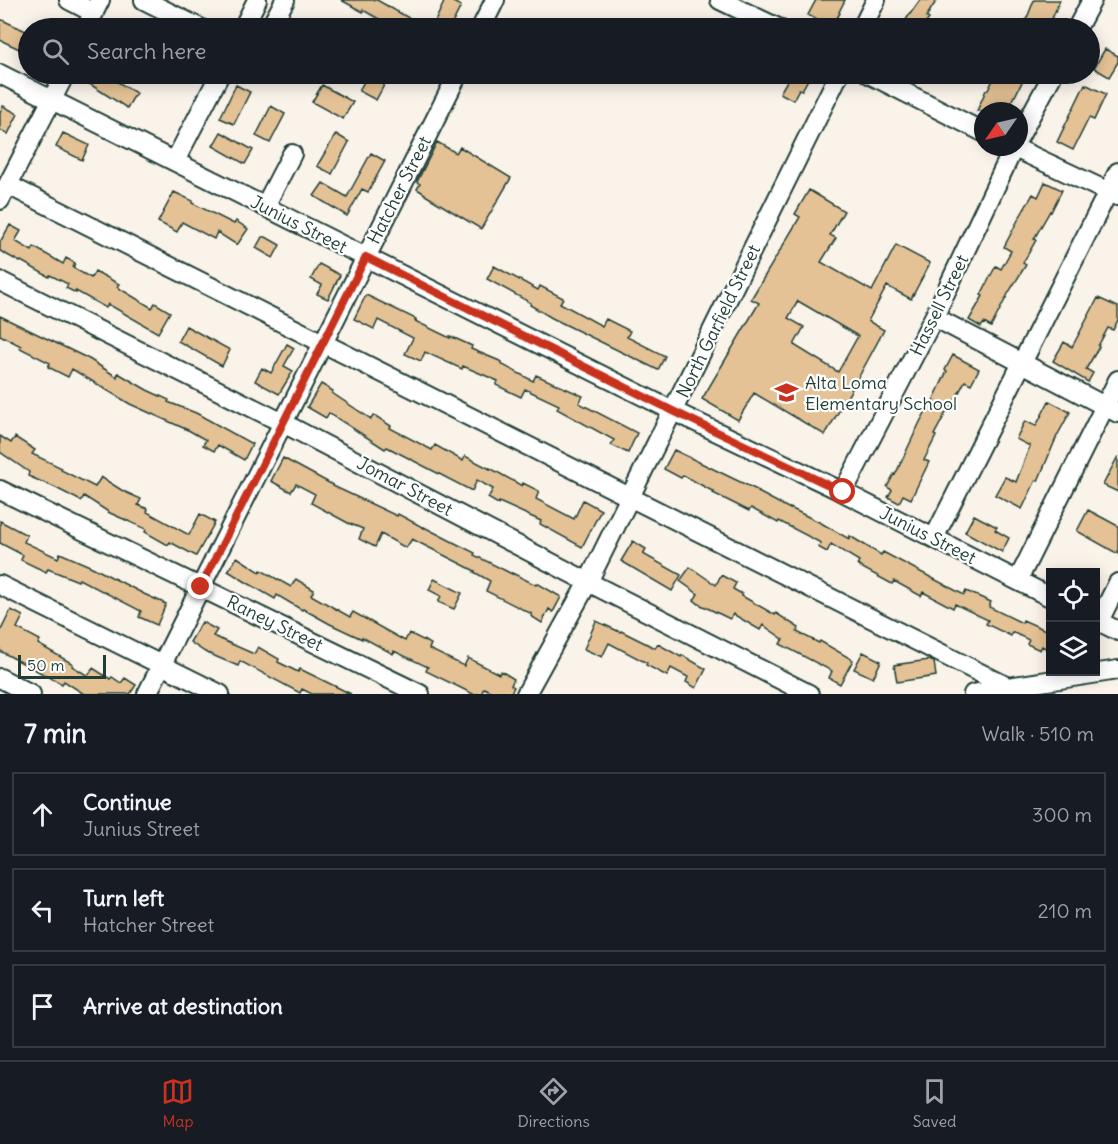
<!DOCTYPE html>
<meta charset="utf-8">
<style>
:root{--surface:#171b24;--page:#242831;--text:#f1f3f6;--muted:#9ea1a6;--line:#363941;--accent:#c8321e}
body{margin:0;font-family:Delius,sans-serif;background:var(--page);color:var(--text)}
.controls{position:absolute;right:18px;bottom:18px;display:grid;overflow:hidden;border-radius:0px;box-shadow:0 3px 15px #0003}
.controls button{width:54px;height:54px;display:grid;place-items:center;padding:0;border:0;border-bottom:2px solid var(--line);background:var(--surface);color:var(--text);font:30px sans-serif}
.compass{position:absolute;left:974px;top:102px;width:54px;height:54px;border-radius:50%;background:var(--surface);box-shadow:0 3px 15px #0003;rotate:236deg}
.scale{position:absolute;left:18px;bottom:15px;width:88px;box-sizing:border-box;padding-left:6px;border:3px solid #1f3d34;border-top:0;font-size:16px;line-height:21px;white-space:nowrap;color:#1f3d34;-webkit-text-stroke:4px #fff;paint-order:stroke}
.stop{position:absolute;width:18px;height:18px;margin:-14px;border:4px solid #c8321e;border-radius:50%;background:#fff}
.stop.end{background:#c8321e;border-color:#fff;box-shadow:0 2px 6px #0008}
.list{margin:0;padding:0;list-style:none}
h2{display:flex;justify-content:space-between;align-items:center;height:78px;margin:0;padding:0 24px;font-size:26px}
h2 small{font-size:20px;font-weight:400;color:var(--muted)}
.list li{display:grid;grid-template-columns:39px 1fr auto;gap:18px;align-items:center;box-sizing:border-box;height:84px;margin:0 12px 12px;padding:0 12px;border:2px solid var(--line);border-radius:0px}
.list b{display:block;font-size:22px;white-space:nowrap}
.list p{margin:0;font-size:20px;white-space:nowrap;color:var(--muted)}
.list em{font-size:20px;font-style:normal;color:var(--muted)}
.icon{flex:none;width:33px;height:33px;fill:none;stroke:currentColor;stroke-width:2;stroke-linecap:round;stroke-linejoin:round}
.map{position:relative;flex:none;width:1118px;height:694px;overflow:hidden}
.search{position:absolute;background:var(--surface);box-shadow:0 3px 15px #0003;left:18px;right:18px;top:18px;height:66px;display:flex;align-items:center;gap:15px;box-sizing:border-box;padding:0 21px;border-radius:33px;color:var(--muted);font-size:22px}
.sheet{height:366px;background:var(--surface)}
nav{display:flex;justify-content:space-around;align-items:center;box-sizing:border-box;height:84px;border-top:2px solid var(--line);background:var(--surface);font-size:16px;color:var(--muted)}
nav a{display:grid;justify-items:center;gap:3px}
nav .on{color:var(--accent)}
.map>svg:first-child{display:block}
.building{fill:#e4c296;stroke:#1f3d34;stroke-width:1.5;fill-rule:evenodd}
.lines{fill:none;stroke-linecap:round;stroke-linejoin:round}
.minor-casing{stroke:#1f3d34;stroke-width:22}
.minor{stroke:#fff;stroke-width:18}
.route{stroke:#c8321e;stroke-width:8}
.labels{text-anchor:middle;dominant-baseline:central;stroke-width:4.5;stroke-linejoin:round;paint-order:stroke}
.street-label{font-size:18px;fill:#1f3d34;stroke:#fff}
.poi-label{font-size:18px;fill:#1f3d34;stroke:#fff;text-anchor:start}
</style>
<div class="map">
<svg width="1118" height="694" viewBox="0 0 1118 694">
<rect width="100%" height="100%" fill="#faf3ea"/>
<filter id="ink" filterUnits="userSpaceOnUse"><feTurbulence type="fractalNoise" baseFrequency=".0167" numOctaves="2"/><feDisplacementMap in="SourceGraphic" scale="12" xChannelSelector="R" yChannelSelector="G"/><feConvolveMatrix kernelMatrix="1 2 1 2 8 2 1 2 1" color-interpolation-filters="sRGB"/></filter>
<g filter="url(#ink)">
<path class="building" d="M341,0H377L414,21L409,28H395L363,10V12Z
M445,0H449L461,6L450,28H432Z
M816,0H845L839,12L840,13L831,28L808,15Z
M920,0H937L926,17L929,19L922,28H900Z
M1034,0H1060L1048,28H1020L1027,18Z
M0,19L28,32V53L0,40Z
M1105,49L1118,56V62L1109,77L1094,68Z
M95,74H105L136,93L127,108L88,83Z
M368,74H390L376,100L359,91Z
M791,74H811L802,90L799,89L793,100L780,93Z
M996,74H1016L1024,78L1015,96H1014L1007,111H977L986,90H988Z
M1085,84L1106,94L1094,120L1089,118L1073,150L1057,142Z
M236,85L250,92L234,124L220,118Z
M322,85L353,102L343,119L312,102Z
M3,106L18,114L8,134L0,130V112Z
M271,106L285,114L270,143L256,136Z
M221,132L253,150L245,164L213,146Z
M63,133L89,145L82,160L56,147Z
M336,134L349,142L332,174L317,166Z
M437,142L456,153L460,147L511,178L481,229L425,195V194L417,189L420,184L417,182Z
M371,153L385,161L368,192L362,189L347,216L314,196L323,183L347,197Z
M1045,182L1062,190L1051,212L1050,211L1034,239L1036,240L1023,263L1026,265L1009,292L991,327L984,323L981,327L969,320L983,296L981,295L992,273L996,266L1001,269L1011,251L1004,247L1018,220L1033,194L1038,197Z
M809,190L844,211L830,235L836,238L821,262L872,291L896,245L930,263L911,299L887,286L868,321L884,330L856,382L825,435L754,393L738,420L702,399L759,303L751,299L800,217L795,214ZM798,301L858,336L838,372L794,345L804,327L788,318Z
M174,192L193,201L192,203L234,224L236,221L248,229L237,245L217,232L214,239L182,222L177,232L158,222Z
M10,225L21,231L15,241L32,251L34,247L63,264L66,258L75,263L73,268L91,278L95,271L119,284L117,287L152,308L155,303L170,312L158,333L108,304L106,308L76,291V293L66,288L68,284L50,275L49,277L21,261L20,262L0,251V242Z
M262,237H266L280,245L273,258L256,248Z
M319,264L340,275L328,299L317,294L322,285L311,279Z
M494,266L538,290L540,286L563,298L560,303L602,326L606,319L630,331L627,337L665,356L658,370L552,318L530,305L531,303L487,279Z
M366,295L416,319L415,321L450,338V336L472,346L471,349L502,362L501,364L533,381L536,375L583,396L579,403L637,433L628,453L611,445L614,440L557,409L559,405L525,389L521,397L496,385L498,381L463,366L462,369L425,352L421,361L405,354L413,338L378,320L374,329L354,319Z
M1098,298L1118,307V320L1113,330L1108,328L1098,346L1099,347L1086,369L1093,373L1088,382L1053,361L1064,342L1072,347Z
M0,316L89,359L117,377L118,373L147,390L169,400L168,402L196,413L252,444L244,460L218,445L214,451L203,445L206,440L190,431L130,404L72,369L68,377L48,367L50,363L20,348L21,346L0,335Z
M186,326L230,350L222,366L178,341Z
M287,344L294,348L284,366L293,371L279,394L255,381L262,368L271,373Z
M953,355L979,369L971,384L965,381L951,408L949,407L934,435L936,436L924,460L929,462L911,499L903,495L899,503L888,497L892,490L887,487L894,474L895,475L920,422L931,402L932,403L947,371L945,370Z
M321,384L333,391L332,393L371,419L374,415L391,426L390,428L432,450L435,445L463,461L465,456L490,469V468L522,486L523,483L539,491L536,499L574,519L583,500L601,510L582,547L540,524L541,521L499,502L498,504L488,498L493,489L477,480L472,491L387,447L385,449L329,413L326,418L307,407Z
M1049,401L1070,412L1057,436L1038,481L1036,480L1022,509L995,495L1005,477L1016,482L1030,446L1016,439L1025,421L1036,426Z
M0,436L11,443L15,437L35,450L32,454L62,468L61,470L95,487L101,477L123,491L141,499L138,505L148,509L147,512L189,535L200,514L215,522L196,556L170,542L168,545L145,532L146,529L110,513L84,496L81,501L54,487L28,476L29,472L0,452Z
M674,450L759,491L758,492L790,509V508L821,523L849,539L850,536L881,555L883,552L964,595L966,591L991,602L989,607L1022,623L1023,620L1050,632V651L1042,646L1040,650L1027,644L1029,640L1012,632L1011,636L986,624L988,620L955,604L953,608L923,592L921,596L894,581L892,584L857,565L859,561L831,544L827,552L818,547L821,543L779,521L778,523L751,508L749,511L713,493L714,492L683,475L681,478L664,469Z
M1118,456V492L1103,485Z
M283,458L333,485V486L397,516L398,514L424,528V527L453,542L475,553L474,555L512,574V573L536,585L537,583L561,597L553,612L549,609L542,623L531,616L532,614L486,591L490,581L474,572L475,571L412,539L406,548L381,534L375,547L359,539L363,529L348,523L311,503L315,494L296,484L291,492L271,481Z
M1088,510L1118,526V554L1077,531Z
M974,515L997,527L995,530L1009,538L1002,552L965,532Z
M0,521L27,535L24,542L58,558L60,553L92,567L144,594L166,604L157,625L139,617L141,611L79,579L78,581L48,569L46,572L21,560L23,555L0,543Z
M633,541L646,549L643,554L681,575L672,591L621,561Z
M237,557L260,572L261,570L291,587L296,579L314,590L311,595L350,617L353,612L405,641L409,633L431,644L429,649L464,666L468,658L499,674L501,671L514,679L511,685L514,687L510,694H496L484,688L481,694H473L426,671L428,667L394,651L393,654L362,637V639L330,624L303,609L302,610L277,595L275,599L246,582L228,571Z
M690,567L716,585L721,575L736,583L733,589L742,594V596L775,615L776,613L799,628L797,632L819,643L820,641L853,660L840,684L829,678L832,671L780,644L783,639L763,625L760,630L733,614L730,619L699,604L694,600L698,594L680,581Z
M434,579L462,593L454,609L438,602L441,596L429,590Z
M11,610L23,616L17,628L40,640L38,644L73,664L72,666L88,676L93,668L110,679L112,677L121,683L125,678L136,685L130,694H84L64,681L62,684L0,651V632Z
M596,621L620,632L621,631L655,648L658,644L681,657L682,655L706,669L696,688L686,682L688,677L671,668L667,676L646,665L647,663L609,643L602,657L584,649Z
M202,622L217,630L213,636L254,654L258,647L279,659L278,662L298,672L300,669L351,694H312L302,689L300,693L240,661L238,666L205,652L190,642Z
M863,652L881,661L873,678L854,669Z
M929,660L934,662L936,676L897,682L894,665Z"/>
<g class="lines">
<defs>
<path id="minor" d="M69,0L94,13
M144,0L200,28
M720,0L778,28
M86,28L100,0
M243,28L257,0
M270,28L285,0
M481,28L495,0
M862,28L876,0
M1077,28L1092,0
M0,74L673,411L843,492L1050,597
M869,74L983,132
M1019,137L1053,74
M1013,147L1117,196
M175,161L220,74
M8,185L1008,687
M0,200L65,74
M265,206L292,154
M0,281L283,423L588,582L809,694
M934,317L1118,413
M0,490L420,694
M843,492L934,317L1014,147
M934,538L1118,172
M1018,580L1118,380
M0,585L220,694
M1096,620L1118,631
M1099,621L1118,583
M0,678L31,694
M147,694L458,74
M526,694L588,582L839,74
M973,694L1008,687L1118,670"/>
</defs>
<use href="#minor" class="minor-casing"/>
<use href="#minor" class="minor"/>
</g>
</g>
<g class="lines" filter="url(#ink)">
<path class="route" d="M201,587L366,257L673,411L843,492"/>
</g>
<defs>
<symbol id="school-bare" viewBox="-9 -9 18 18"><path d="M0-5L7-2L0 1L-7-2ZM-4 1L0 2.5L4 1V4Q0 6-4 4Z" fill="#c8321e" stroke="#fff" stroke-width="2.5" paint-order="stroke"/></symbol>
</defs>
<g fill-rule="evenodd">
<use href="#school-bare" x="770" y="376" width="33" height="33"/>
</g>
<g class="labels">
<g class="street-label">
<text transform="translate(399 190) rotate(-63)">Hatcher Street</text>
<text transform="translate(299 224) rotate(27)">Junius Street</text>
<text transform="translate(939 305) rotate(-64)">Hassell Street</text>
<text transform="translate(718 321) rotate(-64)">North Garfield Street</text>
<text transform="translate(405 486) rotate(28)">Jomar Street</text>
<text transform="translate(928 535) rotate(27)">Junius Street</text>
<text transform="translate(275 623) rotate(26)">Raney Street</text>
</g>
<g class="poi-label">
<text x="805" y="382">Alta Loma<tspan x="805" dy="21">Elementary School</tspan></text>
</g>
</g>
</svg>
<div class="controls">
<button><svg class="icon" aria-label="locate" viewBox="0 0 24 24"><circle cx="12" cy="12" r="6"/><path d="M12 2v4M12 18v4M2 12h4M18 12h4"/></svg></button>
<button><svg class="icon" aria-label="layers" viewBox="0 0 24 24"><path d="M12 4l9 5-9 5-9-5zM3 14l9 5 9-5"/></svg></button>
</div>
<svg class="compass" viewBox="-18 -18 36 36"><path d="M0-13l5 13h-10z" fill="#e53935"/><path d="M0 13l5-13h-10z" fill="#9ea1a6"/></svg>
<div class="scale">50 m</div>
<div class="stop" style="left:843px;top:492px"></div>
<div class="stop end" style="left:201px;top:587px"></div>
<div class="search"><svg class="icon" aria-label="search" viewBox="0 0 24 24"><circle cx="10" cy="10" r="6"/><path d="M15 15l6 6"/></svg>Search here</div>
</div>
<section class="sheet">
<h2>7 min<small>Walk · 510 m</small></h2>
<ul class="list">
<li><svg class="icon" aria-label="ahead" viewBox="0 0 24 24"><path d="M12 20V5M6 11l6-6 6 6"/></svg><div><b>Continue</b><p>Junius Street</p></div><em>300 m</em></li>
<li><svg class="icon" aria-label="left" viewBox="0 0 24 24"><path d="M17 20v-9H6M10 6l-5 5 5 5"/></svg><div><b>Turn left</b><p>Hatcher Street</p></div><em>210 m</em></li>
<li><svg class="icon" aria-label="arrive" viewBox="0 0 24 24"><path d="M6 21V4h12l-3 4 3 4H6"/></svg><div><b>Arrive at destination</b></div></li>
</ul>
</section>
<nav>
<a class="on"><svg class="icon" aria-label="map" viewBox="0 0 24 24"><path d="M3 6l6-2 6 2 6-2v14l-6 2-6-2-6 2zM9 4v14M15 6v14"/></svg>Map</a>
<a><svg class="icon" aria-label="directions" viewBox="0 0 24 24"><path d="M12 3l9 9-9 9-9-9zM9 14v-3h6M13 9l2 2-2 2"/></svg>Directions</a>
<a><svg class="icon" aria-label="saved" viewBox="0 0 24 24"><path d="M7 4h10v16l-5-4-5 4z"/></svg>Saved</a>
</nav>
